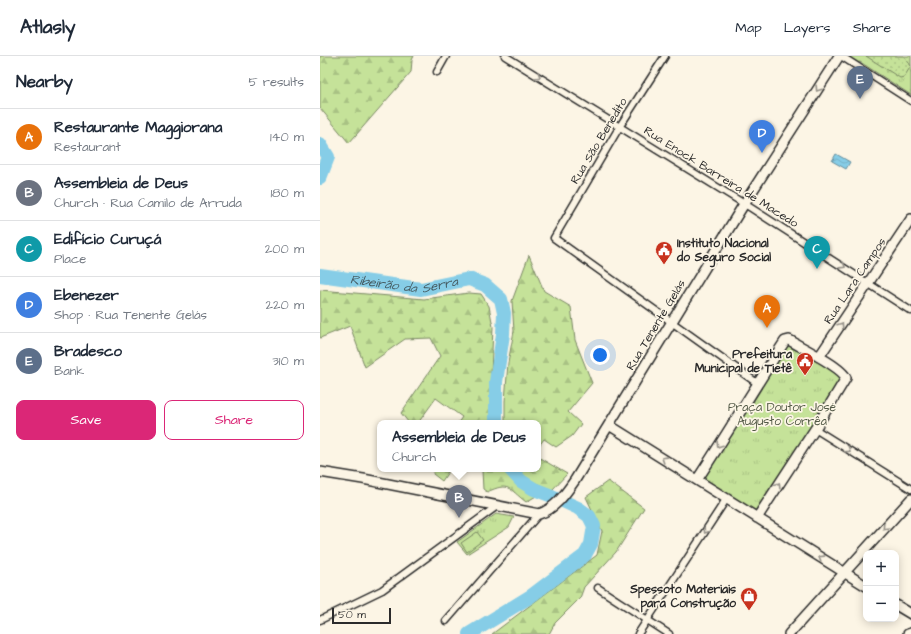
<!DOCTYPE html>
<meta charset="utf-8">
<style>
:root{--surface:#fff;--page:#f6f6f7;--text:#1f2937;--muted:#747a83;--line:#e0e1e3;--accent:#db2777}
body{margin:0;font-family:"Architects Daughter",sans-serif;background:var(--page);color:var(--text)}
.controls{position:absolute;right:12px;bottom:12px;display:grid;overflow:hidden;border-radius:8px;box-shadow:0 2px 10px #0003}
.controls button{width:36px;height:36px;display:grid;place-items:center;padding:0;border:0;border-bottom:1px solid var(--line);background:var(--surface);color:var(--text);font:20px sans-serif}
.scale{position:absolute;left:12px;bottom:10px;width:59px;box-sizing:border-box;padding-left:4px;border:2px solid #2b2b2b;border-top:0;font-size:11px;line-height:14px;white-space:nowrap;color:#2b2b2b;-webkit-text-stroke:3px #fcf5e5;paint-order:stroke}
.you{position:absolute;left:280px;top:299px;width:14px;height:14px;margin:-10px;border:3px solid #fff;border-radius:50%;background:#1a73e8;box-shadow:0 0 0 6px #1a73e833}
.badge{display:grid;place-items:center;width:26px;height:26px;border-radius:50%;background:var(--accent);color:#fff;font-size:13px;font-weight:700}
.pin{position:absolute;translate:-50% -33px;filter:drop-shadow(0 1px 2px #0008)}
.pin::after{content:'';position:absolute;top:21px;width:14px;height:12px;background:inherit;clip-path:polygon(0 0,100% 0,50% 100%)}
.popup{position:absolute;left:57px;top:364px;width:164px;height:52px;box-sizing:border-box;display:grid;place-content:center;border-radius:8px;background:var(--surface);filter:drop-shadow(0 1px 3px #0005);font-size:13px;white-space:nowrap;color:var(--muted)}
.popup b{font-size:15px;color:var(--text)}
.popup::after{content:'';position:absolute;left:50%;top:100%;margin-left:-8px;border:8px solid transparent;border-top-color:var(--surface)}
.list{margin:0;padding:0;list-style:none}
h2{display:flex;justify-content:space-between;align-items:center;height:52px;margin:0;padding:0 16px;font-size:17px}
h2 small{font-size:13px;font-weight:400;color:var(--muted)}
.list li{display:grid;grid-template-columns:26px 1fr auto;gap:12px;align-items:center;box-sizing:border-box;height:56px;padding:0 16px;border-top:1px solid var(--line)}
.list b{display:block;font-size:15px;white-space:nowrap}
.list p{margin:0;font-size:13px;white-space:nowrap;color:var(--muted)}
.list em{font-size:13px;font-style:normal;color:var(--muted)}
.actions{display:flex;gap:8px;padding:12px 16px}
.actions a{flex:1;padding:9px 0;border:1px solid var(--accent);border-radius:8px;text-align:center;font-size:14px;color:var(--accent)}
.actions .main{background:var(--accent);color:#fff}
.map{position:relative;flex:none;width:591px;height:578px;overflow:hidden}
header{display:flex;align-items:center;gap:24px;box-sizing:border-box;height:56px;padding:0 20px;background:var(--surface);border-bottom:1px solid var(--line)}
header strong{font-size:19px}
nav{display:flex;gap:22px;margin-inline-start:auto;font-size:14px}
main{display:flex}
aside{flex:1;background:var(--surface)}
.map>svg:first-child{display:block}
.grass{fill:url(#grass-tufts);stroke:#788662}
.forest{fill:url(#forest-firs);stroke:#788662}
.garden{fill:url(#garden-dots);stroke:#788662}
.pitch{fill:#c5e299;stroke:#788662}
.water{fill:url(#water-waves);stroke:#628c9c}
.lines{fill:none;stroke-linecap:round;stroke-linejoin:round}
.river{stroke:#86cde7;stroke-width:14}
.street-casing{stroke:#2b2b2b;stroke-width:9}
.secondary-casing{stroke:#2b2b2b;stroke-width:12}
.street{stroke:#fcf5e5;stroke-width:6}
.secondary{stroke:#fcf5e5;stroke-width:9}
.oneway{stroke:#949088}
.labels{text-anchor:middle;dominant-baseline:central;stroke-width:3.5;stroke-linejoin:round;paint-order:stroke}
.street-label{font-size:12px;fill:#2b2b2b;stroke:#fcf5e5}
.poi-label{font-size:12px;font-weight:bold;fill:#2b2b2b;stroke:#fcf5e5;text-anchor:end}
.park-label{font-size:12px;fill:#525946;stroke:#fcf5e5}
.water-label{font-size:13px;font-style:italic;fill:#465c63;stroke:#fcf5e5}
</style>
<header>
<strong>Atlasly</strong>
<nav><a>Map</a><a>Layers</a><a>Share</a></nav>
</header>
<main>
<aside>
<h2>Nearby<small>5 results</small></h2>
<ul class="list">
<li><span class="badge" style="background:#e8710a">A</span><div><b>Restaurante Maggiorana</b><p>Restaurant</p></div><em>140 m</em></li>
<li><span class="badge" style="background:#6b7280">B</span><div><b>Assembleia de Deus</b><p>Church · Rua Camilo de Arruda</p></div><em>180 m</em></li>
<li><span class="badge" style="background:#0f9aa8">C</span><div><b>Edifício Curuçá</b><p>Place</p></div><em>200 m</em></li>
<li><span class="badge" style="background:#3f7fe0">D</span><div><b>Ebenezer</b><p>Shop · Rua Tenente Gelás</p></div><em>220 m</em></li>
<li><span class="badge" style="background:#5c6f8a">E</span><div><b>Bradesco</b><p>Bank</p></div><em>310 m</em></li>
</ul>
<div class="actions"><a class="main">Save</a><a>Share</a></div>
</aside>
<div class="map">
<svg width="591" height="578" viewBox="0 0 591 578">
<defs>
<pattern id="grass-tufts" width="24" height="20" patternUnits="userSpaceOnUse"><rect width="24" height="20" fill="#c5e299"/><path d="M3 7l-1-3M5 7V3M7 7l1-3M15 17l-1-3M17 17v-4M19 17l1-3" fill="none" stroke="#a9c284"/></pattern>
<pattern id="forest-firs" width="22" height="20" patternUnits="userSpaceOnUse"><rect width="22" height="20" fill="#c5e299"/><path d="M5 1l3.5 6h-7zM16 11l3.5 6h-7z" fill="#a9c284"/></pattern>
<pattern id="garden-dots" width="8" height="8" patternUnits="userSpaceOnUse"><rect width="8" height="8" fill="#c5e299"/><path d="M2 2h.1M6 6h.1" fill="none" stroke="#a9c284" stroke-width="1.8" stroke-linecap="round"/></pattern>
<pattern id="water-waves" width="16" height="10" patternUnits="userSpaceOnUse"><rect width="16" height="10" fill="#86cde7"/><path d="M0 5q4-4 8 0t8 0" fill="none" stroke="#74b0c6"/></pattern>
</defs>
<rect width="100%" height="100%" fill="#fcf5e5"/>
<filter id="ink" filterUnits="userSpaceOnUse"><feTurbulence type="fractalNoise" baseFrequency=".025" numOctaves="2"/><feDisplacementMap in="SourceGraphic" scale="8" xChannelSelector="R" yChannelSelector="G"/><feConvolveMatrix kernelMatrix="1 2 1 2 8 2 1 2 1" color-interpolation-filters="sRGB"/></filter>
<g filter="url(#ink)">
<path class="grass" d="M526,0H591V39L540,6L535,7Z
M466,286L525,322L437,460L380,422Z
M176,458L194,461L189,471L147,498L137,486Z"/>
<path class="forest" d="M0,0H94L92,4L91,16L29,87L0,52Z
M209,199L224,235L251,251L255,284L272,327L248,356L261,368L252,380L236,391L224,383L218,391V367H185V345L188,307L194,275L192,245Z
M0,234L104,243L149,237L161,238L169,250L173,271L170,343L172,367H138L142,361L116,342L98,367H89L81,357L120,300L111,282L85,283L45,311L30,270L0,282Z
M218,401L247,418L232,434L204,422L198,413H218Z
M114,413H130L122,425L113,418Z
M160,413H181L200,430L218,439L206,446C188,432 189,426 167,436L163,433L162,415Z
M288,425L324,452L296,496L264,531L260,542L235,567L229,578H172L277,499L282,475L266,441Z"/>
<path class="garden" d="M546,0H584L591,10L584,21L580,22Z"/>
<path class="pitch" d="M157,476L163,484L147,496L141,487Z"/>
<path class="water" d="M516,98L530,106L526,113L512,105Z"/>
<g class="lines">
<g class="river">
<path d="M0,88L8,101L0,122"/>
<path id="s1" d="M0,219L101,233L149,223L165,229L181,243L184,257L183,278L176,326V367"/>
<path d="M149,578L211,540L265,499L271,488L274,470L269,460L258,452L232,440L214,433L201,425L190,413"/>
</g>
<defs>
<path id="street" d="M185,0L431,152L591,255
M345,0L300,70L234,182L437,327
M521,0L591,45
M117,16L126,0
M495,373L591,433
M278,532L349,578
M0,564L62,534L177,450
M126,565L219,458
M318,578L407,442"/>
<path id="secondary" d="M499,301L591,163
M289,369L546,530
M0,416L43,423L219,458C235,453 246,437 255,424L424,148L519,0
M377,424C407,378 435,331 465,285L469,284C481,291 522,311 526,322L495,373L437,462
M576,549L591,558
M469,578L591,443
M588,578L591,577"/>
</defs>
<use href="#street" class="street-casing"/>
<use href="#secondary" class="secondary-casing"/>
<use href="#street" class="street"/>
<use href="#secondary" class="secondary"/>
</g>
<defs><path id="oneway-chevron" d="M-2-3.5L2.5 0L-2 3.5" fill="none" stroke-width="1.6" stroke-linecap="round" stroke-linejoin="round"/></defs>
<g class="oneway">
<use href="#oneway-chevron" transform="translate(218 20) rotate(31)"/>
<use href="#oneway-chevron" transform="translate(498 33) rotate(123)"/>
<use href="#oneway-chevron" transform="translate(523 210) rotate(33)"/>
<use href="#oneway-chevron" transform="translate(521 269) rotate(-57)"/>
<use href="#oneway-chevron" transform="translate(399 389) rotate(123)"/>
<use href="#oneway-chevron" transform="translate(528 394) rotate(32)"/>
<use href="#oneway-chevron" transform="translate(344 403) rotate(-148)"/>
<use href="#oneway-chevron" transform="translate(458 429) rotate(-57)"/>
<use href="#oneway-chevron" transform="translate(565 471) rotate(133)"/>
<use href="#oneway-chevron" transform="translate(386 475) rotate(123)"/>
<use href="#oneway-chevron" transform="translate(501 502) rotate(-148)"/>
</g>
</g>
<defs>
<symbol id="civic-pin" viewBox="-11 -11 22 30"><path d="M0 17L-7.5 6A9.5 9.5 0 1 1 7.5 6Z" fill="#c8321e" stroke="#fcf5e5"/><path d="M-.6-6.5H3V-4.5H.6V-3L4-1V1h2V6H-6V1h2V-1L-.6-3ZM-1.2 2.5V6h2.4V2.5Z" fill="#fff"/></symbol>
<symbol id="shop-pin" viewBox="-11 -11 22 30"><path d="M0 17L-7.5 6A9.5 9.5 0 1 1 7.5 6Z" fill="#c8321e" stroke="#fcf5e5"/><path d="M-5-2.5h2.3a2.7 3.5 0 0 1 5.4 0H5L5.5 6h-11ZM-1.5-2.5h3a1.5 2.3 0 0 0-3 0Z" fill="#fff"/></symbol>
</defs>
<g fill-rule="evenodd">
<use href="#civic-pin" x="334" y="184" width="20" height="27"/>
<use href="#civic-pin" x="475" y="295" width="20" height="27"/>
<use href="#shop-pin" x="419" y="530" width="20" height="27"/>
</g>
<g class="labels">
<g class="street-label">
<text transform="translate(279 85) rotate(-59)">Rua São Benedito</text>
<text transform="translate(401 121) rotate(32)">Rua Enock Barreira de Macedo</text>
<text transform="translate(535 225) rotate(-56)">Rua Lara Campos</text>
<text transform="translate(336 269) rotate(-59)">Rua Tenente Gelás</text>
</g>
<g class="poi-label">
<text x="357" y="187" text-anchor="start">Instituto Nacional<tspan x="357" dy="14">do Seguro Social</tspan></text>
<text x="472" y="298">Prefeitura<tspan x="472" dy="14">Municipal de Tietê</tspan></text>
<text x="416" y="533">Spessoto Materiais<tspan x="416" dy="14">para Construção</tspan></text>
</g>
<g class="park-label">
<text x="462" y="351">Praça Doutor José<tspan x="462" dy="14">Augusto Corrêa</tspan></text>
</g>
<g class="water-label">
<text stroke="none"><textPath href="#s1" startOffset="85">Ribeirão da Serra</textPath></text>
</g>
</g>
</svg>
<div class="controls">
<button>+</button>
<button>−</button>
</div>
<div class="scale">50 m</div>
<div class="you"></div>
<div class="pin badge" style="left:447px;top:272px;background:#e8710a">A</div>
<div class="pin badge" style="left:139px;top:462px;background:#6b7280">B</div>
<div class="popup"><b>Assembleia de Deus</b>Church</div>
<div class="pin badge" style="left:497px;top:213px;background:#0f9aa8">C</div>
<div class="pin badge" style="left:442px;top:97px;background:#3f7fe0">D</div>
<div class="pin badge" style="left:540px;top:43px;background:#5c6f8a">E</div>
</div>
</main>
